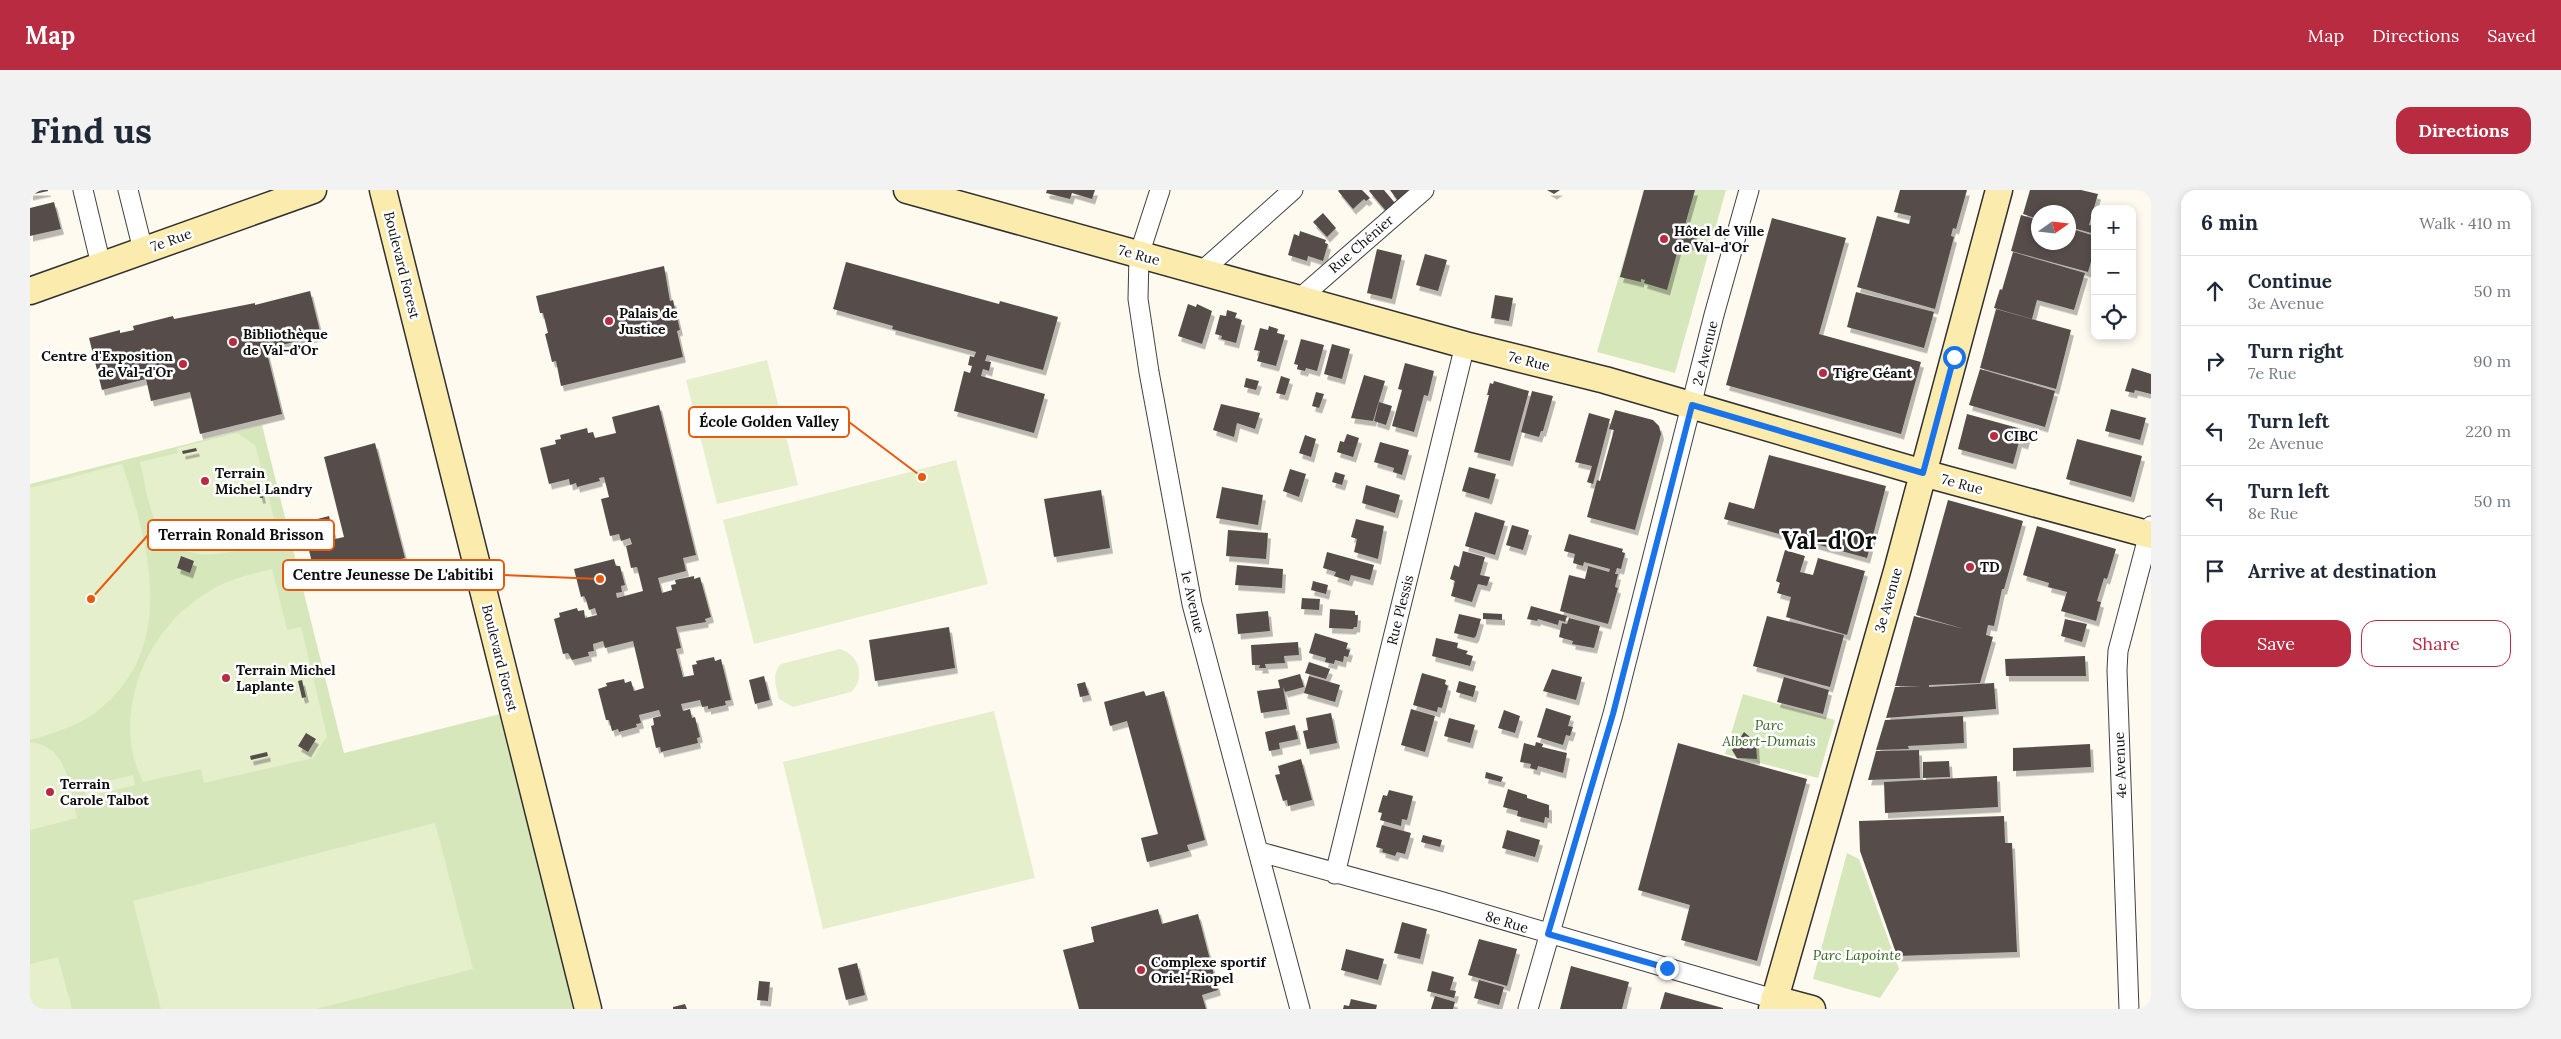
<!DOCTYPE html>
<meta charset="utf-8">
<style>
:root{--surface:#fff;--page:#f2f2f3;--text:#1f2937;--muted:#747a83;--line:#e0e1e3;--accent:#b92b40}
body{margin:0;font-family:Lora,serif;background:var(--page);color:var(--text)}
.controls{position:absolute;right:15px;top:15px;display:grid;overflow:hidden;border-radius:10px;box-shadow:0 2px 8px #0003}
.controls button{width:45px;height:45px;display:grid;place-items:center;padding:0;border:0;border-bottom:1px solid var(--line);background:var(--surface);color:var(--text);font:25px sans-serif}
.compass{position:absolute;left:2001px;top:15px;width:45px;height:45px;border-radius:50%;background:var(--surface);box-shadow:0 2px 8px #0003;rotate:76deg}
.stop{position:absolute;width:15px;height:15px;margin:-11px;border:4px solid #1a73e8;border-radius:50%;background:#fff}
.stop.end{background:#1a73e8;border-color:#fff;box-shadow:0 1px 5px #0008}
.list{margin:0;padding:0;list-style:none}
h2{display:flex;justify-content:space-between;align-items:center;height:65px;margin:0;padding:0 20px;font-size:21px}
h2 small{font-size:16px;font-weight:400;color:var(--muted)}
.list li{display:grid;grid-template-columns:32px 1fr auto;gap:15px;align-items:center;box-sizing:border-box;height:70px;padding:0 20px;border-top:1px solid var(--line)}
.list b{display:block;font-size:19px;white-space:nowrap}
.list p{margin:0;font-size:16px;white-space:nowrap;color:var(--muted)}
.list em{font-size:16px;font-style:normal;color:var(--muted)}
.actions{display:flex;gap:10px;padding:15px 20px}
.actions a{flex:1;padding:11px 0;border:1px solid var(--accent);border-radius:15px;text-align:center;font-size:18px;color:var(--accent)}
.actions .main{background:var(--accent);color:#fff}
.icon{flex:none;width:28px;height:28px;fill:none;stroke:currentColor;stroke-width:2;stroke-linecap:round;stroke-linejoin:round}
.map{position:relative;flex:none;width:2121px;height:819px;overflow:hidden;border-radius:15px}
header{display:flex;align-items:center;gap:30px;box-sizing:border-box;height:70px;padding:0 25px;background:var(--accent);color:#fff}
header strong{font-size:24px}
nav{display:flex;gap:28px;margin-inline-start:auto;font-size:18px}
.intro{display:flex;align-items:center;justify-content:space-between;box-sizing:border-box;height:120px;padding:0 30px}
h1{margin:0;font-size:35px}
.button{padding:12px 22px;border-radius:15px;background:var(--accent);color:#fff;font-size:18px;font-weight:700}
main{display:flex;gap:30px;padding:0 30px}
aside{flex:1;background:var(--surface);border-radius:15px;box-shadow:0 2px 8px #0003}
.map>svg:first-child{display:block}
.green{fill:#d6e8bb}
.pitch{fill:#e6efcc}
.building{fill:#564e4b;filter:url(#shadow)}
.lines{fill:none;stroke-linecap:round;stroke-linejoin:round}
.street-casing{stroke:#414141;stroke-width:21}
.secondary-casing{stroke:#303030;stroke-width:29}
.street{stroke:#fff;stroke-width:19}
.secondary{stroke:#fbecae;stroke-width:26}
.route{stroke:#1a73e8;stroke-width:6}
.poi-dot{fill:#b92b40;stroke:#fff;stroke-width:2}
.labels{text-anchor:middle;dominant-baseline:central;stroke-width:5;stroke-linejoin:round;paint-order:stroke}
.poi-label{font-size:14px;font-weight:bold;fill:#0e0e0e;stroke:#fff;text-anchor:start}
.street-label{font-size:14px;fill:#0e0e0e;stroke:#fff}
.park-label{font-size:14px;font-style:italic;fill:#356421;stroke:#fff}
.town-label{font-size:24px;font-weight:bold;fill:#0e0e0e;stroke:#fff}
.leader{fill:none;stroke:#e8590c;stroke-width:2}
.callout-dot{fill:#e8590c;stroke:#fff;stroke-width:2}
.callout{fill:#fff;stroke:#e8590c;stroke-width:2}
.callout-label{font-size:15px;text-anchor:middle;font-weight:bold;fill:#0e0e0e}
</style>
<header>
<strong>Map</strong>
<nav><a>Map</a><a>Directions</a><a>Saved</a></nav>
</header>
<div class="intro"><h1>Find us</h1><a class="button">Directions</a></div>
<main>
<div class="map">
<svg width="2121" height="819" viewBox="0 0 2121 819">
<defs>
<filter id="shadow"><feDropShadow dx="3" dy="5.5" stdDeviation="0" flood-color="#0004"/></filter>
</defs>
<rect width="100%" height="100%" fill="#fefaf0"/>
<path class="green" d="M1614,0H1696L1645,183L1567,162Z
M232,235L314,563L474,523L543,819H0V294Z
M1713,504L1805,530L1788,588L1695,564Z
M1817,663L1829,669L1869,779L1850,808L1783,789Z"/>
<path class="pitch" d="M737,170L768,295L687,314L656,190Z
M207,243L225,255L245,332L239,334L243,351C204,362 148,382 126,332C117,314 115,291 110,272L148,263L147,258Z
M926,270L958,394L724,454L693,330Z
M92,274C120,357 148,459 66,522C48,536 21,544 0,550V298Z
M242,379L257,440L271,437L297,546L283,568L174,593L171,579L113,592C109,582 104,571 102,560C92,495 127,429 185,398C203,388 223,384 242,379Z
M810,459C829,464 836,488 821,502L763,517L749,509C746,496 741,485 751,474Z
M964,521L1005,688L793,739L753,572Z
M0,552C39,557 39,597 47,628L0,640Z
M103,585L105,595L56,607L54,597Z
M405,633L443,779L286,819H131L103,711Z
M28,767L42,819H0V774Z"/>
<path class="building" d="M0,0H18V1L0,5Z
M1017,0H1065L1062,9L1042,3L1040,9L1016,3Z
M1309,0H1332L1340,8L1336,11L1334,9L1323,19L1308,1Z
M1340,0H1354L1365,13L1356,21L1339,1Z
M1360,0H1381L1368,11Z
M1517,0H1530L1524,4Z
M1614,0H1665L1653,42L1668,46L1665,56L1650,52L1637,100L1614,93L1615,90L1611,89V92L1590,87Z
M1870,0H1937L1926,39L1923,38L1921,46L1924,47L1905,119L1827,97L1847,26L1879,34L1881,26L1864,22Z
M2000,0H2051L2068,4L2059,35L2065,36V44L2039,37V22H2008V29L1993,24Z
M24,12L31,39L0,46V18Z
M1293,23L1306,38L1297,47L1283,32Z
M1991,25L2008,30V52H2039V38L2065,46V58L2058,82L1981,61Z
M1742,28L1816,48L1789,144L1891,172L1871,244L1696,195Z
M1270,41L1296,50L1295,53L1298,54L1293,71L1278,66L1277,71L1258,65L1264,44L1269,46Z
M1347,59L1372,65L1362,109L1337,103Z
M1983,62L2055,83L2044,120L2007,110L2002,129L1964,118L1970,99L1972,100Z
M1395,64L1417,70L1408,101L1386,95Z
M816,72L969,114L970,111L1028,127L1013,180L957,165L955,171L961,172L959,181L953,179L951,186L1015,204L1004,243L924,221L934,181L940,183L942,176L938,175L940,166L944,167L946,162L862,139L863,136L803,119Z
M634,76L640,111L643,110L650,140L647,141L653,167L531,196L526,171L522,172L515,144L518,143L513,123H510L506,106Z
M280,101L291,145L236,159L252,224L170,244L160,202L121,211L116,189L72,200L59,148L90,140V143L104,140L103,136L143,126L144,129L225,113V115Z
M1826,102L1904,122L1894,158L1817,137Z
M1465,105L1483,108L1479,131L1461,128Z
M1158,114L1166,117L1167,114L1182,121L1172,154L1148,146Z
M1966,119L2041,140L2026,199L1950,178Z
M1197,120L1207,123L1205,128L1212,130L1206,153L1191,149L1192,146L1185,144L1190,125L1196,126Z
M1239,136L1248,139L1247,143L1255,145L1246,176L1227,171L1230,161L1224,160L1230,138L1238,140Z
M1271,149L1294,155L1287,181L1276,178L1275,181L1267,179L1268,175L1264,174Z
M1302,154L1320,159L1312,189L1294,184Z
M1375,173L1404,181L1398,206L1394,205L1384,242L1362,236L1372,200L1368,199Z
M2102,178L2121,184V204L2105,200L2104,203L2095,201Z
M1950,179L2025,201L2015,237L1939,215Z
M1334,185L1355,191L1343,231L1321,228Z
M1251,186L1260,189L1255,205L1246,203Z
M1216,188L1229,191L1226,200L1214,197Z
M1464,191L1499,201L1480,271L1444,262L1459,205H1457L1460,193L1463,194Z
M1502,201L1523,206L1513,241H1511L1509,247L1491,242Z
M1286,202L1294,204L1289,218L1282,216Z
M1349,212L1362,216L1356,235L1344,231Z
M1191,214L1230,223L1225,239L1207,233L1204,247L1183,240Z
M629,215L666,365L653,368L656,381L628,388L632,403L642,400L641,395L646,394L645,390L664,386V389L670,387L681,427L675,429L676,432L646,437L651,458L646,459L653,487L664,485L662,475L667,474L666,471L684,467L685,471L691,469L701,510L695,511L696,515L678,519V516L672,517L670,510L651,514L653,521L660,519L662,528L665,527L670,547L667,548L668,553L631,562L630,557L626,558L621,536L624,535L623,528L631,526L629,520L609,525L611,533L606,534L607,537L589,542L588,539L582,541L579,530H576L568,499L577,496L576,493L594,489L595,493L601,491L604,501L614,498L603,451L575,458L573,451L563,454L564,461L558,462L559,466L542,470L538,463L533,464L524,429L530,427L529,423L547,418L548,421L554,420L555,428L567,425L565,418L559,420L556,410L554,406L551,407L544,379L584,369L586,376H590L595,395L591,396L592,402L586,403L587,408L613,401L607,377L601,378L596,356L602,354L600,348L591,351L589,344L580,346L571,309L579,307L574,287L569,288L570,291L547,297L546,293L540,295L539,289L519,294L510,258L526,254L525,250L531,249L530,245L557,238L558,243L563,242L565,248L586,243L582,227Z
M2081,219L2116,228L2110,250L2075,241Z
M1585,220L1623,230L1629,236L1631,244L1605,340L1557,327L1567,290L1570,291L1584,240L1579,239Z
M1559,223L1580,229L1563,294L1557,292L1562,276L1545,272Z
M1937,224L1999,241L1995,254L1989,252L1983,274L1928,259Z
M1317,244L1329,248L1323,267L1307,262L1310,251L1314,252Z
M1275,245L1286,249L1281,267L1269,263Z
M2047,249L2112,266L2101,307L2036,289Z
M1350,252L1379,260L1372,285L1363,282L1364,278L1344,272Z
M345,253L375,368L323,382L322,375L312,377L314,385L287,392L272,333L299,326L305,349L314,347L294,267Z
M166,258L167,261L153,264L152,261Z
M1739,265L1856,296L1837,368L1694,329L1699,312L1724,319Z
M1439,277L1466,284L1459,309L1432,301Z
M1260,279L1276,284L1269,307L1253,301Z
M1305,282L1315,285L1312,295L1302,292Z
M230,294L233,308H230L227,295Z
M1336,295L1370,305L1365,323L1332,313Z
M1192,297L1233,305L1228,335L1186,328Z
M1071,300L1080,358L1024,367L1014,309Z
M1918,310L1993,331L1974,399H1972L1964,436L1958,435L1956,445L1963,447L1950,493L1899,495V497L1964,493L1966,519L1856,528L1865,497L1892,496H1865L1884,426L1934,439L1886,425Z
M1445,322L1475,331L1465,365L1435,356Z
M1326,329L1354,336L1348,369L1324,362L1327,349L1321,347Z
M1482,335L1499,340L1493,360L1476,355Z
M2007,336L2086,359L2077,389L2074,388L2067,411L2071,412L2066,431L2031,421L2037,402L2018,397L2019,393L1993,385Z
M1198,340L1238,343L1236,369L1196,366Z
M1539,344L1593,359L1592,362L1595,363L1591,379L1587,378L1585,384H1588L1585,397L1588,398L1578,434L1530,421L1539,385L1555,389L1558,376L1579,382L1580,379L1554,372L1553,376L1543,373L1545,364L1534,361Z
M1755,360L1775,366L1770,382L1783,385L1788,368L1835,381L1817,445L1756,427L1761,407L1747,403L1750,393L1746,391Z
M1433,361L1455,367L1450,385L1460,387L1457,396L1448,394L1442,412L1421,406L1425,391L1420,389L1424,375L1429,377Z
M1297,362L1344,375L1340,390L1321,385L1319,391L1304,386L1306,382L1293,378Z
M151,366L164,371L160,383L147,378Z
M1207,375L1253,379L1252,398L1205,395Z
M1283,391L1298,395L1296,404L1281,400Z
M1272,408L1290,409L1289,420L1271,419Z
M1501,416L1537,426L1535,432L1529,430L1528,435L1508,429L1507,431L1497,429Z
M1300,419L1325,421V425H1328L1327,437H1324L1323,439L1299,438Z
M1238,421L1240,441L1208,444L1206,424Z
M1453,423L1472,424V430L1453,429Z
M1429,424L1451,429L1446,446L1444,448L1424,443Z
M1737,426L1814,445L1800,497L1723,476Z
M1539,428L1570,436L1564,458L1542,454L1543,451L1529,447L1532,433L1537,434Z
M2035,429L2057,434L2052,452L2031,446Z
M919,437L925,478L845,491L839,450Z
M1285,443L1318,453L1316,459L1320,460L1318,467L1314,466L1313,472L1305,470L1304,474L1295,472L1296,468L1279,463Z
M1406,448L1428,453L1427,458L1438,461L1436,464L1443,466L1440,476L1402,466Z
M1268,452L1269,465L1254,466L1255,473L1235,474L1236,478H1229L1230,475H1222L1221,455Z
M2055,466L2056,486H1976L1975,469Z
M1279,472L1300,479L1296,489L1275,483Z
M1522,479L1552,487L1546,510L1513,501Z
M1392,483L1416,490L1415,494L1418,496L1412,518L1408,517L1407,522L1383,515Z
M1270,484L1274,497L1255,502L1253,497L1257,519L1231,523L1227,501L1250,498L1248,490Z
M734,486L740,510L725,514L719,490Z
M1279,486L1310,495L1305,512L1274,503Z
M1754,487L1799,500L1793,524L1747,512Z
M272,490L276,507L272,508L268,491Z
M1429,491L1446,496L1443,507L1426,502Z
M1055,492L1059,505L1050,507L1047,494Z
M1114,501L1116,506L1134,501L1175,650L1157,655L1159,661L1117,672L1111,648L1128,644L1097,531L1080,536L1074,512Z
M1516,518L1541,526L1538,536L1543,537L1540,546L1536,545L1533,555L1507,547Z
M1381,519L1405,526L1395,562L1371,555Z
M1474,520L1490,526L1485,543L1468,538Z
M1301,523L1307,553L1277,559L1273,541L1278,540L1276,528Z
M1933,526L1934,553L1878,556L1879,559L1846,560L1855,530Z
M1419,528L1445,535L1440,553L1414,546Z
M1265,535L1268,549L1249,553L1250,559L1239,561L1235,542Z
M1714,542L1726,552L1727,569L1707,568L1702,560Z
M276,543L286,549L278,562L268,556Z
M1506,552L1513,554L1512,557L1537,563L1533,583L1508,576L1507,580L1500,578L1501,574L1490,572L1494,553L1505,556Z
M1648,553L1777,589L1727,771L1651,750L1660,715L1608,700Z
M2060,554L2061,577L1983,581V558Z
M1889,560L1890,588L1838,590L1846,561Z
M237,562L238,566L221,570L220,566Z
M1271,569L1282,610L1258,616L1257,610L1253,611L1245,585L1250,584L1248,576Z
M1919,571L1920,587L1893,588V572Z
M1456,582L1473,587L1471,592L1455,588Z
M1967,586L1968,617L1855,623L1854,592Z
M1478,599L1497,605V608L1519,615V628L1515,627L1514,633L1487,626L1488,621L1473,617Z
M1359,600L1383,606L1377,630L1372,629L1371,636L1350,630L1352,623L1348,622L1353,605L1357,606Z
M1974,626L1975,653H1982L1987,762L1867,766L1830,661L1829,631Z
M1352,635L1381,643L1375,664L1367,662L1365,666L1352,662L1353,659L1346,657Z
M1477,640L1510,650L1505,667L1472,658Z
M1393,645L1412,650L1410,657L1391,652Z
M1128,719L1132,734L1168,724L1188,800L1172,805L1176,819H1049L1033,760L1064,752L1061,737Z
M1372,732L1397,739L1390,769L1364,763Z
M1449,749L1487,759L1477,796L1438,785Z
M1316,759L1354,769L1348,790L1311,780Z
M827,773L835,805L816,810L808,778Z
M1541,776L1599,792L1592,819H1530Z
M1402,781L1424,787L1420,800L1426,801L1424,808L1397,801Z
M1449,790L1474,797L1469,815L1444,808Z
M729,791L740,792L738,811L727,810Z
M1635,802L1693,818V819H1630Z
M1405,806L1425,812L1423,819H1401Z
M1321,809L1347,815L1346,819H1313L1314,815L1319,816Z
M655,814L657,819H643V817Z"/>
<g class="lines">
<defs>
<path id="street" d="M53,0L71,75
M98,0L113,60
M1130,0L1109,65L1108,109L1119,182L1162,414L1270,819
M1171,82L1263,0
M1269,109L1394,0
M1230,662L1409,711L1744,809
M1305,684L1435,155
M1498,819L1583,524L1684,125L1719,0
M2099,819L2087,480L2088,461L2121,336"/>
<path id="secondary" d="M353,0L558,819
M877,0L1435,155L1575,190L1893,283L2121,345
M0,101L283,0
M1744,809L1782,819
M1742,819L1867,381L1969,0"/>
</defs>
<use href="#street" class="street-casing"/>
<use href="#secondary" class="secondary-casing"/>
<use href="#street" class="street"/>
<use href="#secondary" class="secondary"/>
</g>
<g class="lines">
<path class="route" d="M1637,778L1518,744L1583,524L1662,215L1893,283L1924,167"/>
</g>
<g class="poi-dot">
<circle cx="1634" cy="49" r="5"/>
<circle cx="579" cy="131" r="5"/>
<circle cx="203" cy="152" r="5"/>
<circle cx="153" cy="174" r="5"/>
<circle cx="1793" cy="183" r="5"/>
<circle cx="1964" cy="246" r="5"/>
<circle cx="175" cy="291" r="5"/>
<circle cx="1940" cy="377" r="5"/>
<circle cx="196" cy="488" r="5"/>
<circle cx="20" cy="602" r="5"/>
<circle cx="1111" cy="780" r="5"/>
</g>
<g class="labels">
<g class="poi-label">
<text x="1644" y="41">Hôtel de Ville<tspan x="1644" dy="16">de Val-d'Or</tspan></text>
<text x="589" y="123">Palais de<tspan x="589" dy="16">Justice</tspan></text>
<text x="213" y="144">Bibliothèque<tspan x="213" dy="16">de Val-d’Or</tspan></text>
<text x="143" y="166" text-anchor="end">Centre d'Exposition<tspan x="143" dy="16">de Val-d'Or</tspan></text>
<text x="1803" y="183">Tigre Géant</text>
<text x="1974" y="246">CIBC</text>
<text x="185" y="283">Terrain<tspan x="185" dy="16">Michel Landry</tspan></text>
<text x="1950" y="377">TD</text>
<text x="206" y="480">Terrain Michel<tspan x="206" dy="16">Laplante</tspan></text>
<text x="30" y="594">Terrain<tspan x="30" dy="16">Carole Talbot</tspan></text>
<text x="1121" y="772">Complexe sportif<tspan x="1121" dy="16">Oriel-Riopel</tspan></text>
</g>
<g class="street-label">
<text transform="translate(141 50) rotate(-20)">7e Rue</text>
<text transform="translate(1331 54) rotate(-41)">Rue Chénier</text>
<text transform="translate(1109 65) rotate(15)">7e Rue</text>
<text transform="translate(372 75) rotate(76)">Boulevard Forest</text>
<text transform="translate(1675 163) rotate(-76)">2e Avenue</text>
<text transform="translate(1499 171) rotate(14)">7e Rue</text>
<text transform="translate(1932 294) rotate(15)">7e Rue</text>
<text transform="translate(1858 410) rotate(-74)">3e Avenue</text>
<text transform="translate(1163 412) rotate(77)">1e Avenue</text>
<text transform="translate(1370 420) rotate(-76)">Rue Plessis</text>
<text transform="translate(470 468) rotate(76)">Boulevard Forest</text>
<text transform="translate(2090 575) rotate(-92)">4e Avenue</text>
<text transform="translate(1477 732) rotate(17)">8e Rue</text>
</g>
<g class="park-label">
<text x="1739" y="535">Parc<tspan x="1739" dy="16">Albert-Dumais</tspan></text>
<text x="1827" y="765">Parc Lapointe</text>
</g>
<g class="town-label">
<text x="1799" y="350">Val-d'Or</text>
</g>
</g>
<path class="leader" d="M892 287L819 232M61 409L118 345M570 389L474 385"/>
<g class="callout-dot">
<circle cx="892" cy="287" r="5"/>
<circle cx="61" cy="409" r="5"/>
<circle cx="570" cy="389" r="5"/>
</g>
<g class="callout">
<rect x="659" y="217" width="160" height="30" rx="5"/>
<rect x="118" y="330" width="186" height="30" rx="5"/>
<rect x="253" y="370" width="221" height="30" rx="5"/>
</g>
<g class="callout-label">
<text x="739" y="237">École Golden Valley</text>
<text x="211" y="350">Terrain Ronald Brisson</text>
<text x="363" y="390">Centre Jeunesse De L'abitibi</text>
</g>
</svg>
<div class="controls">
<button>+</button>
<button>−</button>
<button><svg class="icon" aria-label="locate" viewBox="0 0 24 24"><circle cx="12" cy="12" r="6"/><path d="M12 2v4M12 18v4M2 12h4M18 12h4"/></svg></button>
</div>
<svg class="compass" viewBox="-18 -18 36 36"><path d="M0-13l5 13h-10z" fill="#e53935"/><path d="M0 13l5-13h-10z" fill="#747a83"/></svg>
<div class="stop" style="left:1924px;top:167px"></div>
<div class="stop end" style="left:1637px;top:778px"></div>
</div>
<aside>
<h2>6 min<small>Walk · 410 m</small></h2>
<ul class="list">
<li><svg class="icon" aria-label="ahead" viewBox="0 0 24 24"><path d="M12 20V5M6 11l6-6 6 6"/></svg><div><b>Continue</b><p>3e Avenue</p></div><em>50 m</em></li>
<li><svg class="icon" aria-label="right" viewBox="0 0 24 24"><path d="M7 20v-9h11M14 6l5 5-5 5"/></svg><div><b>Turn right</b><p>7e Rue</p></div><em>90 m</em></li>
<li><svg class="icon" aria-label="left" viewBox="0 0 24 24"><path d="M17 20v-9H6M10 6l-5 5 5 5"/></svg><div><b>Turn left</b><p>2e Avenue</p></div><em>220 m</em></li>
<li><svg class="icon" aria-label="left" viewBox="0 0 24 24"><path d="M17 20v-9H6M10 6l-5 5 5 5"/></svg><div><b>Turn left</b><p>8e Rue</p></div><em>50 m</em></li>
<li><svg class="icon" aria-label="arrive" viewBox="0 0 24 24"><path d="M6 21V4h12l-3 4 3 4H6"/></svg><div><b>Arrive at destination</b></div></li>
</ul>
<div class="actions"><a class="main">Save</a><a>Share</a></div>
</aside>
</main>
